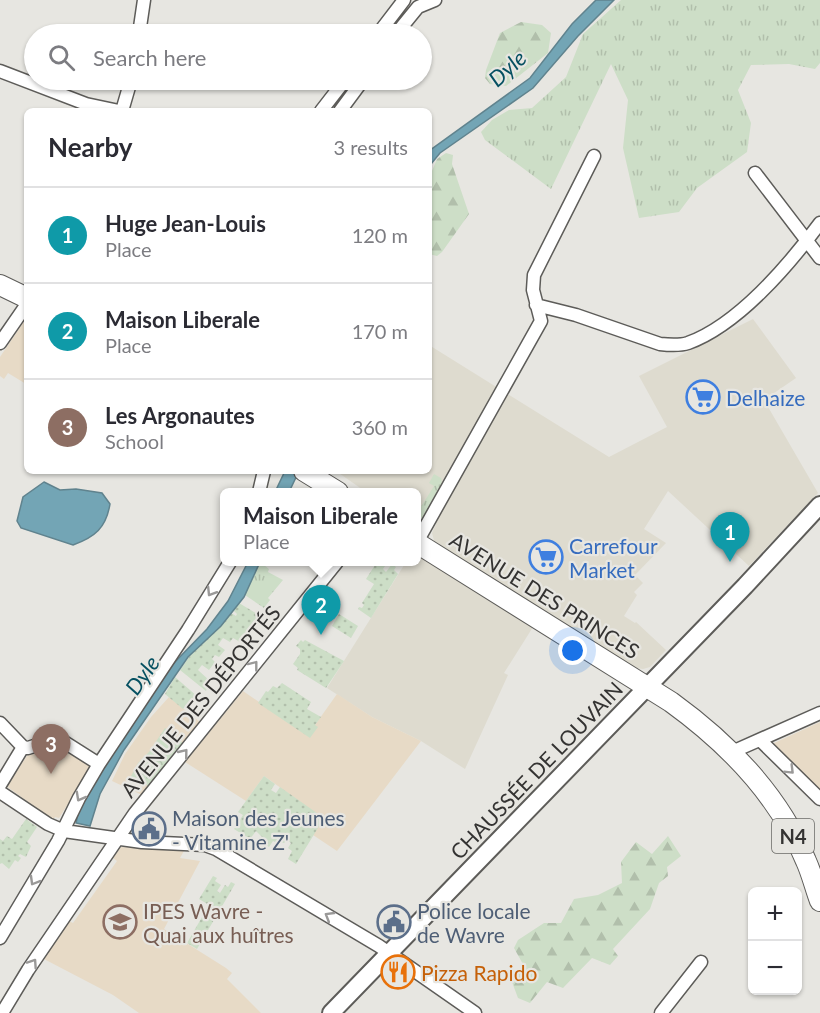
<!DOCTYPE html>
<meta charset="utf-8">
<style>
:root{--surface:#fff;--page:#f2f2f3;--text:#2b2b33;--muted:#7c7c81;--line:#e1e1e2;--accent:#111827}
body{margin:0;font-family:Lato,sans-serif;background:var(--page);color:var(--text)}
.controls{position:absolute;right:18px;bottom:18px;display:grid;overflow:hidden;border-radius:9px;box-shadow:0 2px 4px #0004}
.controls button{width:54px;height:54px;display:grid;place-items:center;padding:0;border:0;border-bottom:2px solid var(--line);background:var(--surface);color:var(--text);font:30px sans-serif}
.you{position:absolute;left:573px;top:651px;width:21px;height:21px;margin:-15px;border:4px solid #fff;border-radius:50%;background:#1a73e8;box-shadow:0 0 0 9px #1a73e833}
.badge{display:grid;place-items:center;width:39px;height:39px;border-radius:50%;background:var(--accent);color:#fff;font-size:20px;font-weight:700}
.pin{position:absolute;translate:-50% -50px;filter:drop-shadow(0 2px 3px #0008)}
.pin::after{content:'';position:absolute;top:32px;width:21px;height:18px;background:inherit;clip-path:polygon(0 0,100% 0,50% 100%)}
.popup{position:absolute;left:220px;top:488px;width:201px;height:78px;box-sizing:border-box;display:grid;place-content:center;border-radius:9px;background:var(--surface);filter:drop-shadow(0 2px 4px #0005);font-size:20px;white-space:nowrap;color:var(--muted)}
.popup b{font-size:22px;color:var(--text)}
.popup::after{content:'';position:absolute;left:50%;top:100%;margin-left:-12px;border:12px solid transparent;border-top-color:var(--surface)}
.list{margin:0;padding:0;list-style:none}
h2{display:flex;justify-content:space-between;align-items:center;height:78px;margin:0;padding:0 24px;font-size:26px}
h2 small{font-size:20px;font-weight:400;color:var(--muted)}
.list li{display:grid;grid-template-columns:39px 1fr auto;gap:18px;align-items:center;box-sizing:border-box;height:96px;padding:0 24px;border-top:2px solid var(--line)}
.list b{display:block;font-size:22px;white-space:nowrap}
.list p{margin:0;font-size:20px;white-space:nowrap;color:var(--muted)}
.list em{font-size:20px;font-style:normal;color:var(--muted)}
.icon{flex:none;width:33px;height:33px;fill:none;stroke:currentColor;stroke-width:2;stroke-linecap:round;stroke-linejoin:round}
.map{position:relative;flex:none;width:820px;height:1013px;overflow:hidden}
.search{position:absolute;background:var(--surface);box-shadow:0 2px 4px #0004;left:24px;top:24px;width:408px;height:66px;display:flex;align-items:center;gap:15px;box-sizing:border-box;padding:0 21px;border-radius:33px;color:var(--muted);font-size:22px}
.panel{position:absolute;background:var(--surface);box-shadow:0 2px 4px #0004;left:24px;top:108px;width:408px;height:366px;border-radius:9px}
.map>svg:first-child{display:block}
.built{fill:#dedbcf}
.education{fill:#e7dac6}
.grass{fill:url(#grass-tufts)}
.forest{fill:url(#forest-firs)}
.park{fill:url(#park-crowns)}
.garden{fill:url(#garden-dots)}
.water{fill:#73a5b5;stroke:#60838e;stroke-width:1.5}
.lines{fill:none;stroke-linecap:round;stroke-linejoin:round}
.street-casing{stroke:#5d5c59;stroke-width:15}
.secondary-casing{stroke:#5d5c59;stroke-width:20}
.primary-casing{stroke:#5d5c59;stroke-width:22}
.street{stroke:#fff;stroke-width:12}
.secondary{stroke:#fff;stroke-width:16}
.primary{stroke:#fff;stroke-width:20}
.oneway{stroke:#9a9998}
.labels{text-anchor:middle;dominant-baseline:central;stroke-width:4.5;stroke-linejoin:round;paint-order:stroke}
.shield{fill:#e7e6e1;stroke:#6a6966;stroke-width:1.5}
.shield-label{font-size:20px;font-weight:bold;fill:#343332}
.shop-label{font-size:21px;fill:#366cbe;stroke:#e7e6e1;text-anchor:start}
.street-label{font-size:21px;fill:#343332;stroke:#e7e6e1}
.service-label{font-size:21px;fill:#4e5e75;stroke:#e7e6e1;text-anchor:start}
.education-label{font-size:21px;fill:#785e54;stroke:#e7e6e1;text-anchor:start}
.food-label{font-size:21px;fill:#c56008;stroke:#e7e6e1;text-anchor:start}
.water-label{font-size:22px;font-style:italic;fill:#055061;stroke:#e7e6e1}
</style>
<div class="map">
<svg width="820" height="1013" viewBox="0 0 820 1013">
<defs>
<pattern id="grass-tufts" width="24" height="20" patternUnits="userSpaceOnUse" patternTransform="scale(1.5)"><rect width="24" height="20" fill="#cddec7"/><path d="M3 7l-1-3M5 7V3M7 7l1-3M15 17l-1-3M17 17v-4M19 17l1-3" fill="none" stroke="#b1bfab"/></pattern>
<pattern id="forest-firs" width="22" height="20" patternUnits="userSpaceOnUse" patternTransform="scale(1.5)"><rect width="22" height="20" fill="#cddec7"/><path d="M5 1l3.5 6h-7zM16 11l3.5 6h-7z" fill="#b1bfab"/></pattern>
<pattern id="park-crowns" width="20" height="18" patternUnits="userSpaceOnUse" patternTransform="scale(1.5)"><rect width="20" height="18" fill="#cddec7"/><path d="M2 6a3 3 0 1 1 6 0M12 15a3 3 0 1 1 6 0" fill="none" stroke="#b1bfab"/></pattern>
<pattern id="garden-dots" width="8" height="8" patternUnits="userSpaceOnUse" patternTransform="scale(1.5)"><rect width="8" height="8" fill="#cddec7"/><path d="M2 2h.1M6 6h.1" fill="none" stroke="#b1bfab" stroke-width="1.8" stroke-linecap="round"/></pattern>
</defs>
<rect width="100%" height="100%" fill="#e7e6e1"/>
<path class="built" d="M753,319L796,378L764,400L818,493L749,566L668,491L644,529L666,543L635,575L643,583L634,592L637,595L624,616L635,623L636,622L666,650L650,667L643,669L636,668L435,544L432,533L436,524L423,517L417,520V492H366L336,471H429V345L609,457L667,427L639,376Z
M417,555L533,627L504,673L508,675L465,769L421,741L372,717L327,688L406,562H417Z"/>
<path class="education" d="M27,317V388L25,387L26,384L8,373L4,379L0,376V357Z
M243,691L310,737L315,725L337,694L372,717L421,741L337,851L313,835L323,818L264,776L246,801L185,762Z
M169,697L200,722L142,795L112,781L125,754L151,717Z
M820,722V792L772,744Z
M59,741L93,765L59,818L55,817L53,820L6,786L27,756L40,746Z
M121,847L185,849L180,858L200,861L164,929L226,968L232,973L227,979L261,1013H139L113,995L42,958L69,921L73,923L117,861L113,858Z"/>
<path class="grass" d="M621,0H820V63L815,69L789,64L751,65L738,90L751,123L747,152L697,188L679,212L639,218L623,148L628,100L611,64L551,189L485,140L481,132L492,120L509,110L532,108L566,77L583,34Z
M434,474L441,478L442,483L423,517L417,520V513L434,486L429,483Z
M260,562L269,569L268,572L283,580L268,598L270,600L264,608L245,595Z"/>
<path class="forest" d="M521,22L542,25L551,33L548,53L506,86L490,84L485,78L486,70L500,33Z
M446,153L453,155L452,164L469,214L442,252L437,256L429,254V178L437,159Z
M668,836L681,856L667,867L668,876L659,883L650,909L613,949L618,956L610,965L592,958L563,988L547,982L530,1003L518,998L512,982L524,966L514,948L518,940L544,923H561L574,899L598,895L622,883L621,862L636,842L652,854Z"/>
<path class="park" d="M165,728L183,743L147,788V785L130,778L138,763L149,752Z"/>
<path class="garden" d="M377,562L387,563L383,569L386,572L392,564L396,567L394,570L398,574L371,618L358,609L359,607L362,608L364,605L362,603L374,584L366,579Z
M239,603L259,615L252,624L255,627L246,639L244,637L240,642L233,638L230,642L223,638L218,645L225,650L219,657L215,655L212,659L215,662L209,670L202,665L198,670L210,681L206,691L180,670L189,657L231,613L236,616L237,614L233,610Z
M339,614L358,626L351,638L332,626Z
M301,640L303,642L305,640L344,661L326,688L297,670L298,668L293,664L300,654V649L296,646Z
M175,677L198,697L190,707L187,705L183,709L165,694Z
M282,683L311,702L307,709L321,717L315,725L318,727L310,738L258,703L266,691L268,692L273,686L277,688Z
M264,776L275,784L271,790L276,793L280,787L324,818L296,864L288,859L292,851L288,848L291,843L287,840L284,843L280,842L279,844L273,841L269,847L264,843L265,840L256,831L250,839L234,829L243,815L238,812Z
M26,819L37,827L27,842L31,846L26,857L20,854L18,856L21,858L18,862L15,860L9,869L2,863L0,864V839L3,841L7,836L12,839Z
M213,876L217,878L215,881L221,885L217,891L220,893L225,885L228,887L231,882L235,884L197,949L187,943L209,905L199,899Z"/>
<path class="water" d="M596,0H614L578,36L533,88L440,153L431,164L429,169V151L530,78L572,24Z
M285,471H299L289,492H275Z
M44,482L60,490L76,489L102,493L110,504C106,528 95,537 73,545L21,528L17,521L23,497Z
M248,562H260L244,597L221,626L188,657L124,750L100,794L90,826L76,823L80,805L150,695L172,665L207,629L228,601Z"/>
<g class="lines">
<defs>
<path id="street" d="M139,34L144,0
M378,34L404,0
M396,34L418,7L435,0
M0,71L86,104L119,111
M122,111L131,80
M321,111L345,80
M340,111L363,80
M755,173L820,258
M536,305L576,315L660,344C669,345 679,346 688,343C738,325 789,265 820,223
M0,343L27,304
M259,492L264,471
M417,542L541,321L533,290L534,275L594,156
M0,723L23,747
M760,740L820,799
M23,747L28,748L58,738L99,764
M732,752L820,713
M0,785L23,747
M0,792L48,824L64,831L142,842L205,845L216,849L379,946L475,1013
M0,938L58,841L79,798L99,764L188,630L230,562
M2,1013L28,970L135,813L337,562
M661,1013L701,962"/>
<path id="secondary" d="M331,1013L745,586L820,505"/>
<path id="primary" d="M0,285L27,298
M304,471L338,492
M417,543L671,702C729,744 779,795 806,861C812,874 815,888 820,901"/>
</defs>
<use href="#street" class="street-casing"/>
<use href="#secondary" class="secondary-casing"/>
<use href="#primary" class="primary-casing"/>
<use href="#street" class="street"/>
<use href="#secondary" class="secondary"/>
<use href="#primary" class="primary"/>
</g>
<defs><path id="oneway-chevron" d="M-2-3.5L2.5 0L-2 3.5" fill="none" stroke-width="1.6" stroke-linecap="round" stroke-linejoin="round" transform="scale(1.5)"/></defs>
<g class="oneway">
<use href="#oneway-chevron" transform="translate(211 592) rotate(122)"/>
<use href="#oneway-chevron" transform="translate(254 665) rotate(-52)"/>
<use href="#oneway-chevron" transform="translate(184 753) rotate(-51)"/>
<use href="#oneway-chevron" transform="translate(790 770) rotate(45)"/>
<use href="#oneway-chevron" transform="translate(80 797) rotate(119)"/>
<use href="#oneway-chevron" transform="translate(34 881) rotate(120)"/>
<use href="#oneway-chevron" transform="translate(329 916) rotate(-149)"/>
<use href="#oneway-chevron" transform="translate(33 963) rotate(-56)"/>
</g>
<defs>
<symbol id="supermarket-ring" viewBox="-11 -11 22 22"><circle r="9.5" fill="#e7e6e1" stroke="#3f7fe0" stroke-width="1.5"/><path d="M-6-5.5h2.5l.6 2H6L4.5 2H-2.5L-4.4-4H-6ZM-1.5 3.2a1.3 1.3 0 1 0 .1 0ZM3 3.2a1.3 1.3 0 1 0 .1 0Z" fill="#3f7fe0"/></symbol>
<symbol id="civic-ring" viewBox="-11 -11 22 22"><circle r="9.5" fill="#e7e6e1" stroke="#5c6f8a" stroke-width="1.5"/><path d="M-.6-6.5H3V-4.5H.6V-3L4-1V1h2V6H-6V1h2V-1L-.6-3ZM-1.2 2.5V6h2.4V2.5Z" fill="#5c6f8a"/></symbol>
<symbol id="school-ring" viewBox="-11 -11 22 22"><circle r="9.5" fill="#e7e6e1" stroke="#8d6e63" stroke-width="1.5"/><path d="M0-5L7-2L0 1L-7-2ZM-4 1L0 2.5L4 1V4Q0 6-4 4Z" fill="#8d6e63"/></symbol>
<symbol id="restaurant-ring" viewBox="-11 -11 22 22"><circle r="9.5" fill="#e7e6e1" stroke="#e8710a" stroke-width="1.5"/><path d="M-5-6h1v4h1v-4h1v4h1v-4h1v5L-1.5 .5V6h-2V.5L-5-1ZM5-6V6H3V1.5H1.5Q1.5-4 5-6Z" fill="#e8710a"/></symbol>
</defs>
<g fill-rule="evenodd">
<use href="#supermarket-ring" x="684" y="378" width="38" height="38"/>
<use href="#supermarket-ring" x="527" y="538" width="38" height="38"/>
<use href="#civic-ring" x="130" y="810" width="38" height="38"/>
<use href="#school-ring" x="101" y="903" width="38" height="38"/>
<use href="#civic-ring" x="375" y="903" width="38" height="38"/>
<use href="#restaurant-ring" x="379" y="953" width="38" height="38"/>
</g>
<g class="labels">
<rect class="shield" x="772" y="819" width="42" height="34" rx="4.5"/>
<g class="shield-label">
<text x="793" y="836">N4</text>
</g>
<g class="shop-label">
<text x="726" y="397">Delhaize</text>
<text x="569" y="545">Carrefour<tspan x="569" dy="24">Market</tspan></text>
</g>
<g class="street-label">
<text transform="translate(545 595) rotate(32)">AVENUE DES PRINCES</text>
<text transform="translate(200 701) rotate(-51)">AVENUE DES DÉPORTÉS</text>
<text transform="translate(536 770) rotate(-46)">CHAUSSÉE DE LOUVAIN</text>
</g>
<g class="service-label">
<text x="172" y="817">Maison des Jeunes<tspan x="172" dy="24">- Vitamine Z'</tspan></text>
<text x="417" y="910">Police locale<tspan x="417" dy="24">de Wavre</tspan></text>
</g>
<g class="education-label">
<text x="143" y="910">IPES Wavre -<tspan x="143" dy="24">Quai aux huîtres</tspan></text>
</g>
<g class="food-label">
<text x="421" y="972">Pizza Rapido</text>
</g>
<g class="water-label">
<text transform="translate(507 68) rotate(-42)">Dyle</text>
<text transform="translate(142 675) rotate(-55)">Dyle</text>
</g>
</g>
</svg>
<div class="controls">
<button>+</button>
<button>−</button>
</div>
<div class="you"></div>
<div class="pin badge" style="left:730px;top:562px;background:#0f9aa8">1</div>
<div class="pin badge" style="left:321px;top:635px;background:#0f9aa8">2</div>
<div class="popup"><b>Maison Liberale</b>Place</div>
<div class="pin badge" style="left:51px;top:774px;background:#8d6e63">3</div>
<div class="search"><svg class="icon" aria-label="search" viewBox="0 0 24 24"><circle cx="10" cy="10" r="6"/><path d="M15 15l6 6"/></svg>Search here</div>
<section class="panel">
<h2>Nearby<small>3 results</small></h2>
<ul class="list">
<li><span class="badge" style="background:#0f9aa8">1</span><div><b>Huge Jean-Louis</b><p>Place</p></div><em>120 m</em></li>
<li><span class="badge" style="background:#0f9aa8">2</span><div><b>Maison Liberale</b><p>Place</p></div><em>170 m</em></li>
<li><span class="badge" style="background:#8d6e63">3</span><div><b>Les Argonautes</b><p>School</p></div><em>360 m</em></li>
</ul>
</section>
</div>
